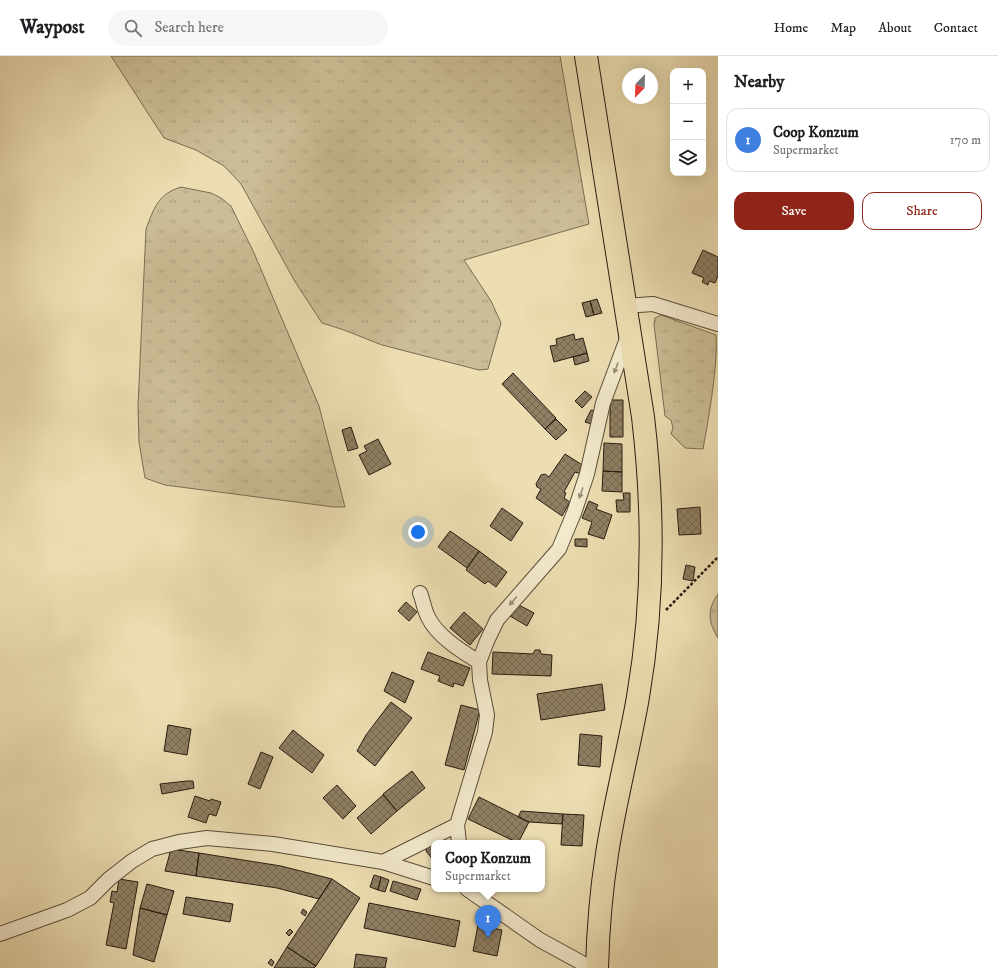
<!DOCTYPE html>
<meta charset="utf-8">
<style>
:root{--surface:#fff;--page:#f6f6f6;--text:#202124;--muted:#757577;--line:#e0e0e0;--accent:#8f2418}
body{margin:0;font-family:"IM FELL DW Pica",serif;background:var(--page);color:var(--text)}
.controls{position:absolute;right:12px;top:12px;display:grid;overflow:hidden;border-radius:8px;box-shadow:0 4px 16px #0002}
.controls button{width:36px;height:36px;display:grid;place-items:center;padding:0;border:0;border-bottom:1px solid var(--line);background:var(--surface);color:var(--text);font:20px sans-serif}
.compass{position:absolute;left:622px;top:12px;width:36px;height:36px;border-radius:50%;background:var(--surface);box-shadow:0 4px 16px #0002;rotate:203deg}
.you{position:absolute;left:418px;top:476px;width:14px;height:14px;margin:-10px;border:3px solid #fff;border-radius:50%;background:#1a73e8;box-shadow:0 0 0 6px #1a73e833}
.badge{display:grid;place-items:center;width:26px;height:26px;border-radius:50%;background:var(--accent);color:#fff;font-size:13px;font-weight:700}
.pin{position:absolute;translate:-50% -33px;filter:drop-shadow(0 1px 2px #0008)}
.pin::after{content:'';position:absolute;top:21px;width:14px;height:12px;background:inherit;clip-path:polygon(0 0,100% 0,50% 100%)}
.popup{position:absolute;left:431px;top:784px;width:114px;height:52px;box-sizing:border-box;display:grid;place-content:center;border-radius:8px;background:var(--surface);filter:drop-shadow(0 1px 3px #0005);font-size:13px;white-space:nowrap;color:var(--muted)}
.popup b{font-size:15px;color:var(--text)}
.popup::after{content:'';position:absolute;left:50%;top:100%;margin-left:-8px;border:8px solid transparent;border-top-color:var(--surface)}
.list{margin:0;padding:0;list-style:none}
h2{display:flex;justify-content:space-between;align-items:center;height:52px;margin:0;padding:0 16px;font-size:17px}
h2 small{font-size:13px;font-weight:400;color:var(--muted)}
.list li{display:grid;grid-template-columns:26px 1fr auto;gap:12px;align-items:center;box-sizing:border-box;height:64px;margin:0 8px 8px;padding:0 8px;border:1px solid var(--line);border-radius:12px}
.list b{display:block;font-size:15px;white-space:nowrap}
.list p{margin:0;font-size:13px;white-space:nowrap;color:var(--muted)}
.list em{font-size:13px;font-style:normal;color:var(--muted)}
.actions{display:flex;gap:8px;padding:12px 16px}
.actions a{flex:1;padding:9px 0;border:1px solid var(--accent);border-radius:12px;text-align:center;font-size:14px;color:var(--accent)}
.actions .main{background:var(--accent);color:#fff}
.icon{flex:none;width:22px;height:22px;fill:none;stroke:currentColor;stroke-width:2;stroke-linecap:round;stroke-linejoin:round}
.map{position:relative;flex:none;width:718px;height:912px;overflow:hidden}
header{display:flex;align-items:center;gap:24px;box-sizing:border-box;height:56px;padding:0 20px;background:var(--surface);border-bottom:1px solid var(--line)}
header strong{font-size:19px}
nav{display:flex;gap:22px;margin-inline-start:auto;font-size:14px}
.search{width:280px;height:36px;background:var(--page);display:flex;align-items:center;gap:10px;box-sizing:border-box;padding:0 14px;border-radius:22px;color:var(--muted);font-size:15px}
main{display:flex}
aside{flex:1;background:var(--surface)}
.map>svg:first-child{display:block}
.grass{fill:url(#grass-tufts);stroke:#7a6c52}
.building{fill:url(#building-cross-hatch);stroke:#281b0f}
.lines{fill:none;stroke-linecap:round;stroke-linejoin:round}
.minor-casing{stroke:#594c38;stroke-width:16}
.primary-casing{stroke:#281b0f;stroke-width:24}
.path{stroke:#281b0f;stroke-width:2.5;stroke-dasharray:3 2;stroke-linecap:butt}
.minor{stroke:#f3eacd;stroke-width:14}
.primary{stroke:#ecdeb2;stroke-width:22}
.oneway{fill:#988d78}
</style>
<header>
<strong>Waypost</strong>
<div class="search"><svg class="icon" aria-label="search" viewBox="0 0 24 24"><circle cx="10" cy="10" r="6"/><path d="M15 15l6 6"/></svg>Search here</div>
<nav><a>Home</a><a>Map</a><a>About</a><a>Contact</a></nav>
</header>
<main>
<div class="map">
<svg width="718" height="912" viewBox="0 0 718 912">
<defs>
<pattern id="grass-tufts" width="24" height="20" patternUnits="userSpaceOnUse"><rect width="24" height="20" fill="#cbbd96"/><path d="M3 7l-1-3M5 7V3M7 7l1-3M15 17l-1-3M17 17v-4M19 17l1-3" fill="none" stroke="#aea280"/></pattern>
<pattern id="building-cross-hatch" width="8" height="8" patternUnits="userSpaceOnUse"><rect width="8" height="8" fill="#8e8064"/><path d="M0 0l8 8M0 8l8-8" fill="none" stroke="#746851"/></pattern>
</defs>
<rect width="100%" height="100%" fill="#ecdeb2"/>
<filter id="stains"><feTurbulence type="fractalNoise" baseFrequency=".005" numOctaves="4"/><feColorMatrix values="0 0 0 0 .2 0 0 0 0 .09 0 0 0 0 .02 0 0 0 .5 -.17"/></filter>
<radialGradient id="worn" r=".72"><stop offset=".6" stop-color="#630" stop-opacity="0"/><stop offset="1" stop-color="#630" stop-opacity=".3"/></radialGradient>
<path class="grass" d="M111,0H560L589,168L464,204L491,245L501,267L488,313L479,314L382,289L344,274L322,267L294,224L241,128L224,110L196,94L164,82Z
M181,131L211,137L221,142L231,150L254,197L319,350L345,451H334L165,429L145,422L139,386L138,350L146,173C154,152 158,138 181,131Z
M661,259L716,279C718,309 709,360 703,393L685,392L671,378L673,372L671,364L665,360L654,268L655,262Z
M718,538V582C708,566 707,553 718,538Z"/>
<path class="building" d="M703,194L718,201V220L715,227L709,225L708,229L702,226L704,222L692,217Z
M597,243L602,257L594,259L590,245Z
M590,245L594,259L586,261L582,247Z
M574,278L575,284L583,282L587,297L554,306L550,290L557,289L556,283Z
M587,297L589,305L575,309L573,301Z
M513,317L556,362L545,373L502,328Z
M585,335L592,341L582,352L575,345Z
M610,344H623V381H610Z
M591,354L598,356L595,369L585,366Z
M556,363L567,374L556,384L545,373Z
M351,371L358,392L348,395L342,374Z
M378,383L391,408L369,419L359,399L367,395L364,390Z
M604,387L622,388V416L603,415Z
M565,398L584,410L581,418L575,416L564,436L566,437L564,442L570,446L562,460L536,442L541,433L537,431L536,428L541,419L545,418L549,421Z
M603,415L622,416V436L602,435Z
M623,437H630V456H617L616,444H624Z
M589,445L598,449L596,453L612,459L604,483L588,478L592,466L582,462Z
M700,451L701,478L679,479L677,453Z
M502,452L523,467L511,485L490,470Z
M450,475L479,495L467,512L438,491Z
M575,483H587V491L575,490Z
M479,495L507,516L496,531L488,525L485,528L466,514Z
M686,509L695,511L693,525L683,523Z
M406,546L417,556L409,565L398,555Z
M517,548L534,557L527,570L510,560Z
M464,556L483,573L470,589L450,572Z
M535,594H540L541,598L552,599L551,620L492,618L493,596L533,598Z
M428,596L470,612L463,630L454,627L453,631L438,625L440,620L421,613Z
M392,616L414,625L405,647L384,635Z
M602,628L605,654L541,664L537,638Z
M391,646L412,662L375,710L357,695L366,679Z
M461,649L480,654L464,714L445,709Z
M168,669L191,673L187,699L164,695Z
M293,674L324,699L312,717L279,692Z
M580,678L602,680L600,711L578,709Z
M261,696L273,701L260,733L248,728Z
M412,715L425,732L397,755L383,738Z
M187,725H193L194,732L162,738L160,728Z
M337,729L356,750L343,763L323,742Z
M383,739L397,755L371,778L357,762Z
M195,740L210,745L211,743L221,746L216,760L209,758L206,767L188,761Z
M479,741L529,766L518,787L468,763Z
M521,755L563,758L562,768L529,766L518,761Z
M563,758L584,759L582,790L561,789Z
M428,788H434V805L426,795Z
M171,793L199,797L196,820L165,815Z
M199,797L281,810L332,823L319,843L277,832L196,820Z
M374,819L381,821L378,834L370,831Z
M381,821L389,824L385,836L378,834Z
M119,823L138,826L126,893L106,889L114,847L110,846L112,835L117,836Z
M332,823L360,842L316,910L287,891Z
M393,825L421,833L417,844L390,835Z
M147,828L174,835L167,859L140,852Z
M186,841L233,848L230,866L183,858Z
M369,847L460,865L455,891L364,872Z
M140,852L167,859L154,906L133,899Z
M303,853L307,856L305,860L301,857Z
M478,869L502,874L497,900L473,895Z
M290,873L293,876L289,880L286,877Z
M287,891L316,910L314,912H274Z
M356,898L387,902L385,912H354Z
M271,903L274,906L272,910L268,907Z"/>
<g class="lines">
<defs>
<path id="minor" d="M625,250L653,248L718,268
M420,537C423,544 424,553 428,561C437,580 461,595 479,606
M459,787L457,769L485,676L487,659L480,624L479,606L487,585L497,564L559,493L574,457L587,418L603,347L628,280
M383,806L457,769
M467,833L540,884L591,912
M0,878L67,854L90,842L109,823L132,805L152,793L179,786L207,782L273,788L383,806L434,822"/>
<path id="primary" d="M586,0L643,361C654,454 654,548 638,641C629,693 615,745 607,798C601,836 598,874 597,912"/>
</defs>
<use href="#minor" class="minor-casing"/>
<use href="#primary" class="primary-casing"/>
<path class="path" d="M666,554L718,501"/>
<use href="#minor" class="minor"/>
<use href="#primary" class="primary"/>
</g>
<defs><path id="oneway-solid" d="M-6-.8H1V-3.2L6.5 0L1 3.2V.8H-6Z"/></defs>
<g class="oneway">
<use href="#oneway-solid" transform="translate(616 312) rotate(111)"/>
<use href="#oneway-solid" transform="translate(581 437) rotate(109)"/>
<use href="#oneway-solid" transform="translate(513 545) rotate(130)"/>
</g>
<rect width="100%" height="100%" filter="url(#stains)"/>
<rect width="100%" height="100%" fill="url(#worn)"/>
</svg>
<div class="controls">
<button>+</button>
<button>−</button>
<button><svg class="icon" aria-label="layers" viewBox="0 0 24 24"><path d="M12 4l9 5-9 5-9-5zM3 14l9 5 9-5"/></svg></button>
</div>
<svg class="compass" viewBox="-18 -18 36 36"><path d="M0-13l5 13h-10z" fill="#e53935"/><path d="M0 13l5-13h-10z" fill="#757577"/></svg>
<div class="you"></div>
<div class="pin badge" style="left:488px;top:882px;background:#3f7fe0">1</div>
<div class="popup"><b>Coop Konzum</b>Supermarket</div>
</div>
<aside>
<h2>Nearby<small></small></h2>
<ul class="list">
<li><span class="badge" style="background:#3f7fe0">1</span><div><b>Coop Konzum</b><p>Supermarket</p></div><em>170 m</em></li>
</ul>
<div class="actions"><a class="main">Save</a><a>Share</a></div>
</aside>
</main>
